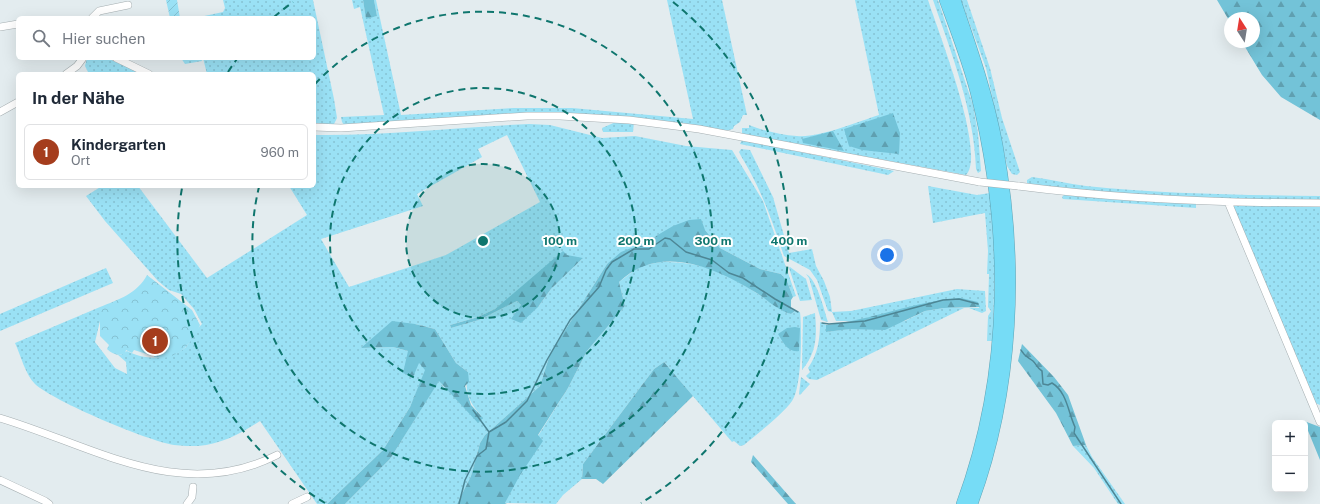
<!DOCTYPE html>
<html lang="de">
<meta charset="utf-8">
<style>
:root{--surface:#fff;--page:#f2f2f3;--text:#1f2937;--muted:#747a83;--line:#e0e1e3;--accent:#a53d1d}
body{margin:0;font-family:"Public Sans",sans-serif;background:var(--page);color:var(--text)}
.controls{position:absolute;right:12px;bottom:12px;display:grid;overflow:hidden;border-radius:6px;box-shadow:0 4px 16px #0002}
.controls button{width:36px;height:36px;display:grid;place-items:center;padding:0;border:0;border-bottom:1px solid var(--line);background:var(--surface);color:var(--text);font:20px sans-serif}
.compass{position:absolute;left:1224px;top:12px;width:36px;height:36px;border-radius:50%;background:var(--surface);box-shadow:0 4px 16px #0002;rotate:348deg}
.you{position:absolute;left:887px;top:255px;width:14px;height:14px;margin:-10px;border:3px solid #fff;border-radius:50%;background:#1a73e8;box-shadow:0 0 0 6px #1a73e833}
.badge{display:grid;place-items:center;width:26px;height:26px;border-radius:50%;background:var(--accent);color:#fff;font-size:13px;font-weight:700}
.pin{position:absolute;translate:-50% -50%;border:2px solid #fff;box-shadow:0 1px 4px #0006}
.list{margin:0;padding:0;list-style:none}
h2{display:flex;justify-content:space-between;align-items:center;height:52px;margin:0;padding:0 16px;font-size:17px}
h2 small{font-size:13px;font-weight:400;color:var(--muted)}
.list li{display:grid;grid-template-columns:26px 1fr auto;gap:12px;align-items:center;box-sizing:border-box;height:56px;margin:0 8px 8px;padding:0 8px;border:1px solid var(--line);border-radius:6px}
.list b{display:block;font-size:15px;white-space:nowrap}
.list p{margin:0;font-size:13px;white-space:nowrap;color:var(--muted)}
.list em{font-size:13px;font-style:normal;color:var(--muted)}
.icon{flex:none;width:22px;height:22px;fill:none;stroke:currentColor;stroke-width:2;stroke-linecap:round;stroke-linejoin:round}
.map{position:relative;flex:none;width:1320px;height:504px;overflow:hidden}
.search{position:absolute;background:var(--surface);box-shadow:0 4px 16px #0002;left:16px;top:16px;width:300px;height:44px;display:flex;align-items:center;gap:10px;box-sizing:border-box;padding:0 14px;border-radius:6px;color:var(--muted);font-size:15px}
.panel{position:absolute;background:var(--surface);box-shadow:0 4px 16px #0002;left:16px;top:72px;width:300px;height:116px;border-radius:6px}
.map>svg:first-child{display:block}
.grass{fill:url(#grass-dots);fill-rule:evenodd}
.forest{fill:url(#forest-firs)}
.park{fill:url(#park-crowns)}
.garden{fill:url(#garden-furrows)}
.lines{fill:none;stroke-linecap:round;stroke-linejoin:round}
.stream{stroke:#4d8695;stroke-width:1.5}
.minor-casing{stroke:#a5aeb1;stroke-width:8}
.highway-casing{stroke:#60a3b4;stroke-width:12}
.minor{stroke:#fff;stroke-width:7}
.highway{stroke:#76dcf6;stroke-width:11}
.minor-bridge-casing{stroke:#a5aeb1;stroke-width:8;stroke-linecap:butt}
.minor-bridge{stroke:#fff;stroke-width:7}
.ring{fill:none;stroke:#0f766e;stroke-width:2;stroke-dasharray:7 5}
.centre{fill:#0f766e;stroke:#fff;stroke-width:2}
.ring-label{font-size:12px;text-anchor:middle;font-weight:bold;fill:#0f766e;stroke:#fff;stroke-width:4;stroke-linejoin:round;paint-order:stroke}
</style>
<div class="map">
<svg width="1320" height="504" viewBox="0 0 1320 504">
<defs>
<pattern id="grass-dots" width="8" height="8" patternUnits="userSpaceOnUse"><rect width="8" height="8" fill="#9ae1f5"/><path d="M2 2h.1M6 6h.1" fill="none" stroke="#85c2d3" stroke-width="1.8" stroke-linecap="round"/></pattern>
<pattern id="forest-firs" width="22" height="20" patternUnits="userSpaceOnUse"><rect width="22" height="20" fill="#73c3d8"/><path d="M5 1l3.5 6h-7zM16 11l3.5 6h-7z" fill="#5f9fb0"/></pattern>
<pattern id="park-crowns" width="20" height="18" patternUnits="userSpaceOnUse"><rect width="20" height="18" fill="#9ae1f5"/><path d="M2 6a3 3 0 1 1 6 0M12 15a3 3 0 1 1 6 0" fill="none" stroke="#85c2d3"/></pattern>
<pattern id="garden-furrows" width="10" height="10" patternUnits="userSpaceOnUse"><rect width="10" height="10" fill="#9ae1f5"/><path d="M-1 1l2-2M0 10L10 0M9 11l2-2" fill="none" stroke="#85c2d3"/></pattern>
</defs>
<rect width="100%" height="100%" fill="#e3ecef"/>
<path class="grass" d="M223,0H313L334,99L337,118L334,124L314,125V74H207L203,58H314V18H195L223,12L225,8Z
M352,0H363L366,18L377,16L374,0H376L401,115L514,108H572L693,119L667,0H722L747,115H743L740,122L734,126L733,129L725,131L568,114L345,126L342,122L341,117L384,115L360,7L354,9Z
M855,0H928C937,28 987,154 966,175L742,134V128H749V125C764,131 781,135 797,136C819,138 857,122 879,115Z
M933,0H938L973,105L978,133L981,171L978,173L976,169C974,111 952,54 933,0Z
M961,0H967L990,68L1002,118L1020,172L1017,175L1012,174L1007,166L986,68Z
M87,58H107L143,74H98L96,72L89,74L85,66Z
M181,58H201L202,61L185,64Z
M618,121L634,122L633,132H603L602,128Z
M529,124L550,125L602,138L635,136L686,146L732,150L763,201L796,296L793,297L787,281L781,274L760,269L720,248L705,230L656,236L649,244L631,248L607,264L550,354L540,386L485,435L480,443L471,476L457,504H345L390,459L439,380L443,386L483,418C469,402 464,393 468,372L456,363L435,329L415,324L361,348L393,347L408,351L426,370L410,407L383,450L327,504H317L260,421C240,434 222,444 198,446C191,446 181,446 174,445C148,441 53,401 35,384C25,374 21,356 15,343L100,307V321L95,342L115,368L127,374L126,362L117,354L121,355L127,351C144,360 171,361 186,347C192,340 195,330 202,324L194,309L181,294L169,290L158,281L105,221L86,196L102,186H138L207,278L307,215L289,186H314V135C386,136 457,127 529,124ZM507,135L540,202L446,255L349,287L321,239L423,206L417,194L482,157L478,149ZM583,258L551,289L538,307L521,305L517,301L479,320L451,328L450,325L478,317L495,309L514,295Z
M742,140L894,171L888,175L740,144Z
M741,149L750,150L773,197L789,253L812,249L816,266L824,281L830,297L832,312L851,311L957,289L985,291L986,311L982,313L969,308H979L978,302L889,313L854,321H836L832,312L828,311L817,280L810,270L784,256C771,218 762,191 741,156L739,152Z
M1032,177C1050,179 1068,184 1086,186C1164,194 1242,195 1320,196V200L1228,199L1142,195L1030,185L1027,183V180Z
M928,186L977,195L990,193L995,246L993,341H987L988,316L991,311L988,307L989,274H987L988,251L985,213L933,223Z
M1064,195L1196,204V208L1063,199L1062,197Z
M1234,205H1320V405L1315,403L1234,208Z
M661,262C700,261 725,272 758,294C770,301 778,310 791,314L795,311L800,312C802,330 802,387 792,401C782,415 758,433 744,445L740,446L734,441L732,442L664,362L654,369L583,464L582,479L563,495L556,504L505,503L538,436L568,388L587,351L625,306L619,282L640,266Z
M790,267L806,279L812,300L800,301L789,268Z
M106,268L113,283L0,331V314Z
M806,274C817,279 824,310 828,322L821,320L809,278Z
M944,308H964L817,380L809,379L806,376L810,372L808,368C818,354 820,339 820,322L826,325V332L905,321L925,311Z
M815,313C817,335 817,353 802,370L803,317Z
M801,377L810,384L800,395L799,394Z
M1086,445L1092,457L1125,504H1118L1094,468L1073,446Z"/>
<path class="forest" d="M363,0H374L377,16L366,19Z
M1217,0H1320V120L1281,97L1262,75L1242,42H1254V18H1230V22Z
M893,113L900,133L899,154L862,150L849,146L844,129Z
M833,131L844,151L803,143L802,139Z
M701,219L705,230L720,248L760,269L781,274L787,281L793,297L791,300V309L795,311L791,314C777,310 768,300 755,292C714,267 660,243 619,282L625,306L587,351L568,388L538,435L543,441L520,475L505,503L507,504H457L471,476L480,443L485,435L540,386L550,354L607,264L621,252L631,248L649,244L656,236L673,226L689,220Z
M563,251L567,255L583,258L551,289L538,307L521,323L511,319L521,305L517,301L479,320L451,328L450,325L478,317L495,309Z
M961,298L978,302L980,307L944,308L925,311L885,330L850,329L826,332V325C872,320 915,301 961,298Z
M392,321L415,324L435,329L456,363L468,372L469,382L465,386L471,405L483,418L478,423L439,381L390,459L345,504H327L383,450L410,407L425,370L419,363L413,377L403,373L408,351L393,347L361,348Z
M795,327L800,328L799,351C788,353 783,342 778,334L787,328Z
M1022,344L1054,377L1068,395L1086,445L1073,446L1056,413L1018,361Z
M664,362L693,396L603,484L596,479H582L583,464L654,369Z
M1304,421L1320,427V460Z
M753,455L796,504H788L751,462Z"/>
<path class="park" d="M147,275L192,310L200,325C192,344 176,362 154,357V353L150,355L134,350L132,353L126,350L125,354C118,356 112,354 107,349L109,345L100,336V307C118,300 138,293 147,275Z"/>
<path class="garden" d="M166,0H177L180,18H170Z"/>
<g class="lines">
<path class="stream" d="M822,323L829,324L865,321L943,300L959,299L978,304
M1021,350C1024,356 1028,357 1033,361C1037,365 1037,368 1042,371L1043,384L1048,385L1052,383C1067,392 1068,412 1075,427L1074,433L1121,504
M489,432L506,422L527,401L547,360L570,320L599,287L606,270L612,262L634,249H649L665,238L670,239L686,252L712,260L729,273L743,278L775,299L798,312
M459,504L465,480L477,456L486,449L489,432L473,410"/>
<defs>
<path id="minor" d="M92,18L99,11L128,5
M0,27L18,24
M116,58L149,74
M66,74L77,66L83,58
M0,112L18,102
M314,127L341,128L527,116H560L629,120L699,129L980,182
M1018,186C1118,199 1219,203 1320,203
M1228,202L1320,422
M0,418C94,446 180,504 277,455
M0,480L45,501L49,504
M187,504L192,497L193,487
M292,504L307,497"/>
<path id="highway" d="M945,0C956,30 968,61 976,92C1010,228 1011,371 962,504
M955,0C971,47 988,96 997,145C1019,263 1014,391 972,504"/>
</defs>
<use href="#minor" class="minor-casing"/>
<use href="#highway" class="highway-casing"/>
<use href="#minor" class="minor"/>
<use href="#highway" class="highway"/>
<defs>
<path id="minor-bridge" d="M980,182L1018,186"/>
</defs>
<use href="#minor-bridge" class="minor-bridge-casing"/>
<use href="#minor-bridge" class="minor-bridge"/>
</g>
<circle cx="483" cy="241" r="77" fill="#0f766e" fill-opacity=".12"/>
<g class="ring">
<circle cx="483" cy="241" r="77"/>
<circle cx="483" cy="241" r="153"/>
<path d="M315 84A230 230 0 1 1 259 187"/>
<path d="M325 503A306 306 0 0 1 182 188M228 72A306 306 0 0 1 237 59M274 17A306 306 0 0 1 293 2M673 2A306 306 0 0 1 641 503"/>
</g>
<circle cx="483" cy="241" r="6" class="centre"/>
<g class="ring-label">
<text x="560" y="245">100 m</text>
<text x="636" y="245">200 m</text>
<text x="713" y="245">300 m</text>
<text x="789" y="245">400 m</text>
</g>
</svg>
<div class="controls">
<button>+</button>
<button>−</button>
</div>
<svg class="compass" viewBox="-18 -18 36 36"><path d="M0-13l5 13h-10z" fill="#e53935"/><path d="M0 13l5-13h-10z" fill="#747a83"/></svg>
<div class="you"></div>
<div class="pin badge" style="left:155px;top:341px">1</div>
<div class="search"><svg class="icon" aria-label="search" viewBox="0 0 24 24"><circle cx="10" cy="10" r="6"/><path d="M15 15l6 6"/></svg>Hier suchen</div>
<section class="panel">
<h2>In der Nähe<small></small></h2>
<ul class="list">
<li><span class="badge">1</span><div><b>Kindergarten</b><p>Ort</p></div><em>960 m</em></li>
</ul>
</section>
</div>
